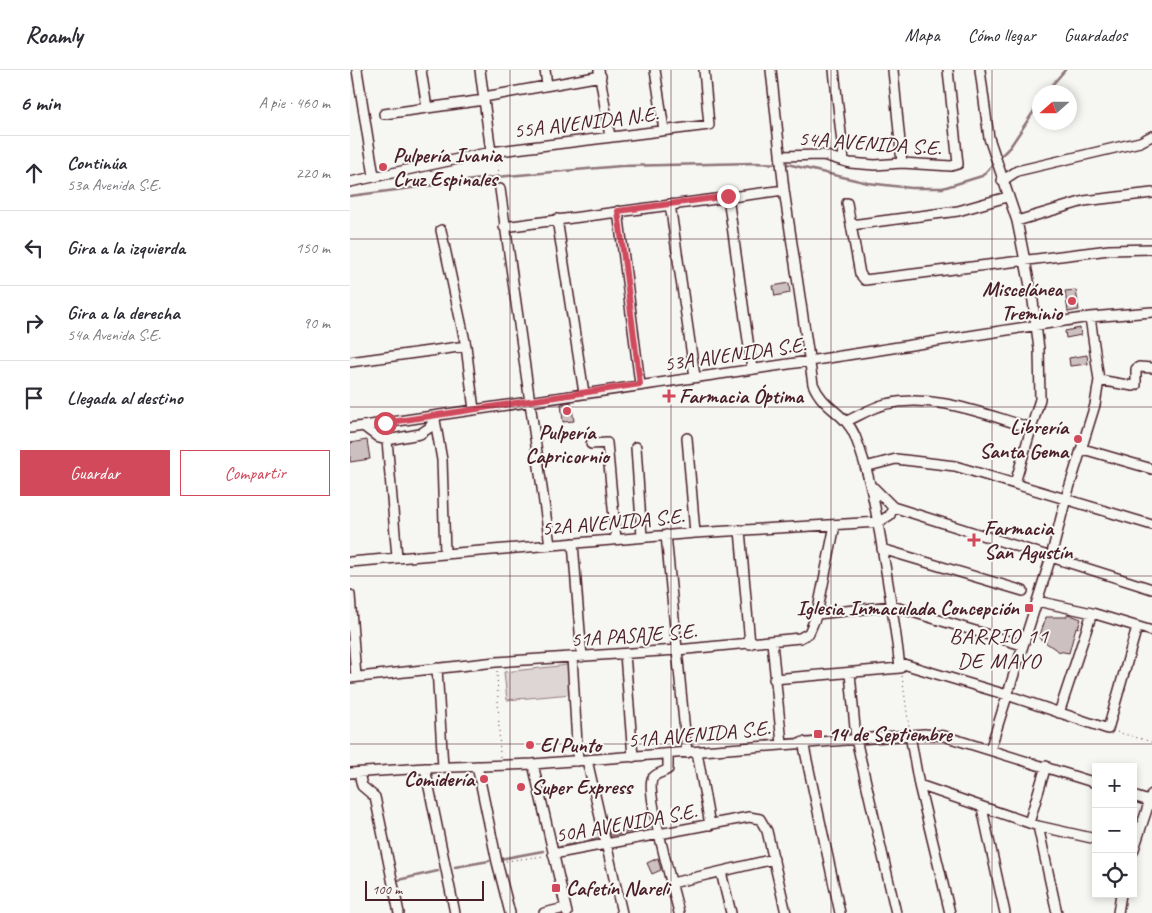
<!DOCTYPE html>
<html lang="es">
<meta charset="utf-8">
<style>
:root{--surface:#fff;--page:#f7f7f7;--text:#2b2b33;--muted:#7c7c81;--line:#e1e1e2;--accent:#d1495b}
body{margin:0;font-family:Caveat,sans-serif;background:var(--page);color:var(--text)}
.controls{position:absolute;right:15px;bottom:15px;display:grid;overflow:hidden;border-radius:0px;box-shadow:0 2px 8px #0003}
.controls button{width:45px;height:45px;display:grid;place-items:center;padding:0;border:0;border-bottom:1px solid var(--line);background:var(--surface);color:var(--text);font:25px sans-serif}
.compass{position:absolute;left:682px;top:15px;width:45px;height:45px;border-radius:50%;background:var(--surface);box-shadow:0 2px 8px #0003;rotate:249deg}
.scale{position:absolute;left:15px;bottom:12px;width:119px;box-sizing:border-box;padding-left:5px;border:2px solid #4a1f2b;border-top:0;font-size:14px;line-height:18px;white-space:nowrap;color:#4a1f2b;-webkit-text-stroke:4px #f6f6f2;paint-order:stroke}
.stop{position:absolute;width:15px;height:15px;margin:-11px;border:4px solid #d1495b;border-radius:50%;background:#fff}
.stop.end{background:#d1495b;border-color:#fff;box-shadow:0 1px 5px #0008}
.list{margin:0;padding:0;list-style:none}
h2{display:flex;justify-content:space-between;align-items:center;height:65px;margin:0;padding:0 20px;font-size:21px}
h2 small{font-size:16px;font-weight:400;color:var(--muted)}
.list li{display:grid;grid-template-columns:32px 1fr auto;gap:15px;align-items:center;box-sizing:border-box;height:75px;padding:0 20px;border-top:1px solid var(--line)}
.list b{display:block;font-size:19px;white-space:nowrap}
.list p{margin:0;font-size:16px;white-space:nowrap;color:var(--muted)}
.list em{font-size:16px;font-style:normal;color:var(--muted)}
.actions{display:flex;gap:10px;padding:15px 20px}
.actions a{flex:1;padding:11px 0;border:1px solid var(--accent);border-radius:0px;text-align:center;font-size:18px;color:var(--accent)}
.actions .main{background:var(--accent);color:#fff}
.icon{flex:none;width:28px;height:28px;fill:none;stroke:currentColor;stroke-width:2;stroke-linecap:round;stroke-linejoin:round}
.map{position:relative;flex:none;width:802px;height:843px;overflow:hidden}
header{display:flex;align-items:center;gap:30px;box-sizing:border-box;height:70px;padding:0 25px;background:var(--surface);border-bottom:1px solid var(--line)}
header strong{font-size:24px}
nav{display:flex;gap:28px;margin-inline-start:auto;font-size:18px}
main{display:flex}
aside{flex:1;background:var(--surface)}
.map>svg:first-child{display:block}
.green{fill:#ddd6d5;stroke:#947a80}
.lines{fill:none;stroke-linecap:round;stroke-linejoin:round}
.stream{stroke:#8e747a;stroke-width:2.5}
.building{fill:#ccc1c0;stroke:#4a1f2b}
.minor-casing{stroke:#4a1f2b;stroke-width:12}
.path{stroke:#4a1f2b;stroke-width:1;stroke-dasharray:1 4;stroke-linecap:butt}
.minor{stroke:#f6f6f2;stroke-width:9}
.route{stroke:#d1495b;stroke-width:6}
.grid{fill:none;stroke:#4a1f2b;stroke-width:1;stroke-opacity:0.55}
.poi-dot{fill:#d1495b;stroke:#f6f6f2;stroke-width:2}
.labels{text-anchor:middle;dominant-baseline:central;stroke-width:4;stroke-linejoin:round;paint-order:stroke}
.street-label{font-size:21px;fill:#4a1f2b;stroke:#f6f6f2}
.poi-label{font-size:21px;font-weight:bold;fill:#4a1f2b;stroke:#f6f6f2;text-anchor:start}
.neighbourhood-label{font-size:22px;letter-spacing:1px;fill:#4a1f2b;stroke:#f6f6f2}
</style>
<header>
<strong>Roamly</strong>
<nav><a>Mapa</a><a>Cómo llegar</a><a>Guardados</a></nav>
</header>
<main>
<aside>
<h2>6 min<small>A pie · 460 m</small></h2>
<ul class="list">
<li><svg class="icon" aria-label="ahead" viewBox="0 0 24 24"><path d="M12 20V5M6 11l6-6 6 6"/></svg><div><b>Continúa</b><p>53a Avenida S.E.</p></div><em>220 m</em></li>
<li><svg class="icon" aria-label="left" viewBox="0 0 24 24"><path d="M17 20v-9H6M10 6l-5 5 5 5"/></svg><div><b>Gira a la izquierda</b></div><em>150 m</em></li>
<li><svg class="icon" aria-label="right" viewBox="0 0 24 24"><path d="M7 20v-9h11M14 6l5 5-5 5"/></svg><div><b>Gira a la derecha</b><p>54a Avenida S.E.</p></div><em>90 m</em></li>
<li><svg class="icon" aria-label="arrive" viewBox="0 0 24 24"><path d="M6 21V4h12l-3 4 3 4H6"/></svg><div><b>Llegada al destino</b></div></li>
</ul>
<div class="actions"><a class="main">Guardar</a><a>Compartir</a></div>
</aside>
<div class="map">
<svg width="802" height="843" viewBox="0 0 802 843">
<rect width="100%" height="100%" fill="#f6f6f2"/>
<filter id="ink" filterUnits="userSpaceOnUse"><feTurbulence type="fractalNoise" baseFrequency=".02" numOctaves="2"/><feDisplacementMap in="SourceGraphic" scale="10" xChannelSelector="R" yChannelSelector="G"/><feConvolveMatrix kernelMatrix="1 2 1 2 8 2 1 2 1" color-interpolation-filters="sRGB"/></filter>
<g filter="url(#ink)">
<path class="green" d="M218,595L221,624L157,630L154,602Z"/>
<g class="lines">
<path class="stream" d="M696,22L715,0
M648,89L660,77L690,32
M0,126L146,107L271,96L404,93L437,94L518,113L561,118H593L632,106L644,93
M258,766L303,757
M210,777L252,768
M150,789L193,781
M105,797L139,791
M48,810L88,801"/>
</g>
<path class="building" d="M439,213L440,223L425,226L423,216Z
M726,220L729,240L718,242L715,221Z
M730,258L731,265L716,268L715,261Z
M737,285L738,294L720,296L719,288Z
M221,332L224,351L213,352L211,334Z
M17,370L20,389L0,392V373Z
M718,544L731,549L728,558L726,557L719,583L708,581L689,568L696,547H716Z
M308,788L311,800L302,804L297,793Z"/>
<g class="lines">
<defs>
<path id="minor" d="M7,0L24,106
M71,0L77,38L134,30
M130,0L141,82
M195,0L197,15
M249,0L260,67
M305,0L314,60
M421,0L434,120L463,314C473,339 496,343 505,366C521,406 527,447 534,489C540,525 546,561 550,598L424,609
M484,0L494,91
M543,0L552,93
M630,0L639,68L667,151L683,231L689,279L690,329L665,413
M134,27L251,6
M34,44L77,38
M430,86L473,85L500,93L525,95L552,93L601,96L608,94L598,0
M652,111L667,101L790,72L802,66
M0,112L141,82L359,55L354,0
M150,119L200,475
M378,127L402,299
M497,133L510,204L515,210L759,180L802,179
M320,134L345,307
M268,141L290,314
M207,149L234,323
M667,151L734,131L802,123
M501,155L608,141L657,127
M154,157L434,120
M91,160L116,276L124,340
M0,292L116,276
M749,310L783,316L786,315V299L789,297L802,298
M85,350L92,390L95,484
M497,351C510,345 523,337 536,334C586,323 635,345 682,358
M13,356L29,368L37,370L70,364L79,358L86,348
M0,358L459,291L740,247L802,242
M337,368L345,463
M37,370L47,487
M241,374L257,373L266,469
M286,377L292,467
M733,379L802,399
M515,397L546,389L605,396L802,455
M524,418L543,437L802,519
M390,460L400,574
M316,465L337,683
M223,473L232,587
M532,479L673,521
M0,492L345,463L529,452L540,445L543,437
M0,525L6,607
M687,531L742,543L802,561
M467,544L542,536L672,575
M422,572L432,674
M275,584L283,687
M222,587L228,691
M550,593L657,625L758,659L787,557
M87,598L93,697
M500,603L506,669L546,843
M0,608L146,592L327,580L450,568L459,563L467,544L485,455
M709,643L742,543
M560,665L569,715L600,843
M453,672L490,843
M640,680L701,487L716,428L745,335L749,310L740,247
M347,682L360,755
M318,684V699C313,703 305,703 302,709C296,725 324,821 329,843
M237,690L272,843
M183,694L217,843
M127,696L147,792L160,843
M75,698L105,843
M0,703L75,698L183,694L574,664L594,666L746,713
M9,703L12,716L25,727L49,843
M569,715L688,756L746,769
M783,726L802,732
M632,738L655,843
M679,753L696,696
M688,756L707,843
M783,782L802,724
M203,784L399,747L410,749L417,761L436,843
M371,802L381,843
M322,813L424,789
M194,843L215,838
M768,843L771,824"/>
</defs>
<use href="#minor" class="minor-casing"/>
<path class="path" d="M147,90L150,111
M147,601L150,687
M552,606L559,657
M767,662L802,672
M156,791L194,786"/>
<use href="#minor" class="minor"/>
</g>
</g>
<g class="lines" filter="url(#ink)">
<path class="route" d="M35,353L290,314L268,141L378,126"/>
</g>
<path class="grid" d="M160,0V843M321,0V843M481,0V843M642,0V843M0,169H802M0,337H802M0,506H802M0,674H802"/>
<g class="poi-dot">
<circle cx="33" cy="97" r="5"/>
<circle cx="722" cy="231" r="5"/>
<path d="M316.5 318.5h5v5h5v5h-5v5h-5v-5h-5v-5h5z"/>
<circle cx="217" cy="341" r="5"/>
<circle cx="728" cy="369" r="5"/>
<path d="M621.5 462.5h5v5h5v5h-5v5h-5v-5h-5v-5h5z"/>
<rect x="674" y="533" width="10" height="10" rx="2.5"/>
<rect x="463" y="659" width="10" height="10" rx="2.5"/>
<circle cx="180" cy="675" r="5"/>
<circle cx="134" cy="709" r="5"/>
<circle cx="171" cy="717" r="5"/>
<rect x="201" y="813" width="10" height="10" rx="2.5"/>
</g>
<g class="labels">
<g class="street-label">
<text transform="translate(236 52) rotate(-7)">55A AVENIDA N.E.</text>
<text transform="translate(520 73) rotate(4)">54A AVENIDA S.E.</text>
<text transform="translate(385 284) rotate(-8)">53A AVENIDA S.E.</text>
<text transform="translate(263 452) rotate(-5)">52A AVENIDA S.E.</text>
<text transform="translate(284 565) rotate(-4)">51A PASAJE S.E.</text>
<text transform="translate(349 664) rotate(-5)">51A AVENIDA S.E.</text>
<text transform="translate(276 753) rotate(-10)">50A AVENIDA S.E.</text>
</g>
<g class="poi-label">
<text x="43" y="85">Pulpería Ivania<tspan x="43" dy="24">Cruz Espinales</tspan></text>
<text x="712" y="219" text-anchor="end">Miscelánea<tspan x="712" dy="24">Treminio</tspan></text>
<text x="329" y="326">Farmacia Óptima</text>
<text x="718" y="357" text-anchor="end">Librería<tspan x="718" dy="24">Santa Gema</tspan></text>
<text x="217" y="362" text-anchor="middle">Pulpería<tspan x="217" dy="24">Capricornio</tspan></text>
<text x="634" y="458">Farmacia<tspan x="634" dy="24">San Agustín</tspan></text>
<text x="669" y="538" text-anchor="end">Iglesia Inmaculada Concepción</text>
<text x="478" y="664">14 de Septiembre</text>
<text x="190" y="675">El Punto</text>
<text x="124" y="709" text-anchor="end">Comidería</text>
<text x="181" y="717">Super Express</text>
<text x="216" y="818">Cafetín Nareli</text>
</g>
<g class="neighbourhood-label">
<text x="649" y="566">BARRIO 11<tspan x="649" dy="25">DE MAYO</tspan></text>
</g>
</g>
</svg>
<div class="controls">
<button>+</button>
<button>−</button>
<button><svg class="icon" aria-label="locate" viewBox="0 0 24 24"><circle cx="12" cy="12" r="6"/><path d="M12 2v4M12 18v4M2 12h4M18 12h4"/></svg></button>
</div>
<svg class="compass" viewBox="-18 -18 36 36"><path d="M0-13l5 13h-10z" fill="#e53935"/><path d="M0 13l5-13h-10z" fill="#7c7c81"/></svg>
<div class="scale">100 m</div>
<div class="stop" style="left:35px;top:353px"></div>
<div class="stop end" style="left:378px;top:126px"></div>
</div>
</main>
